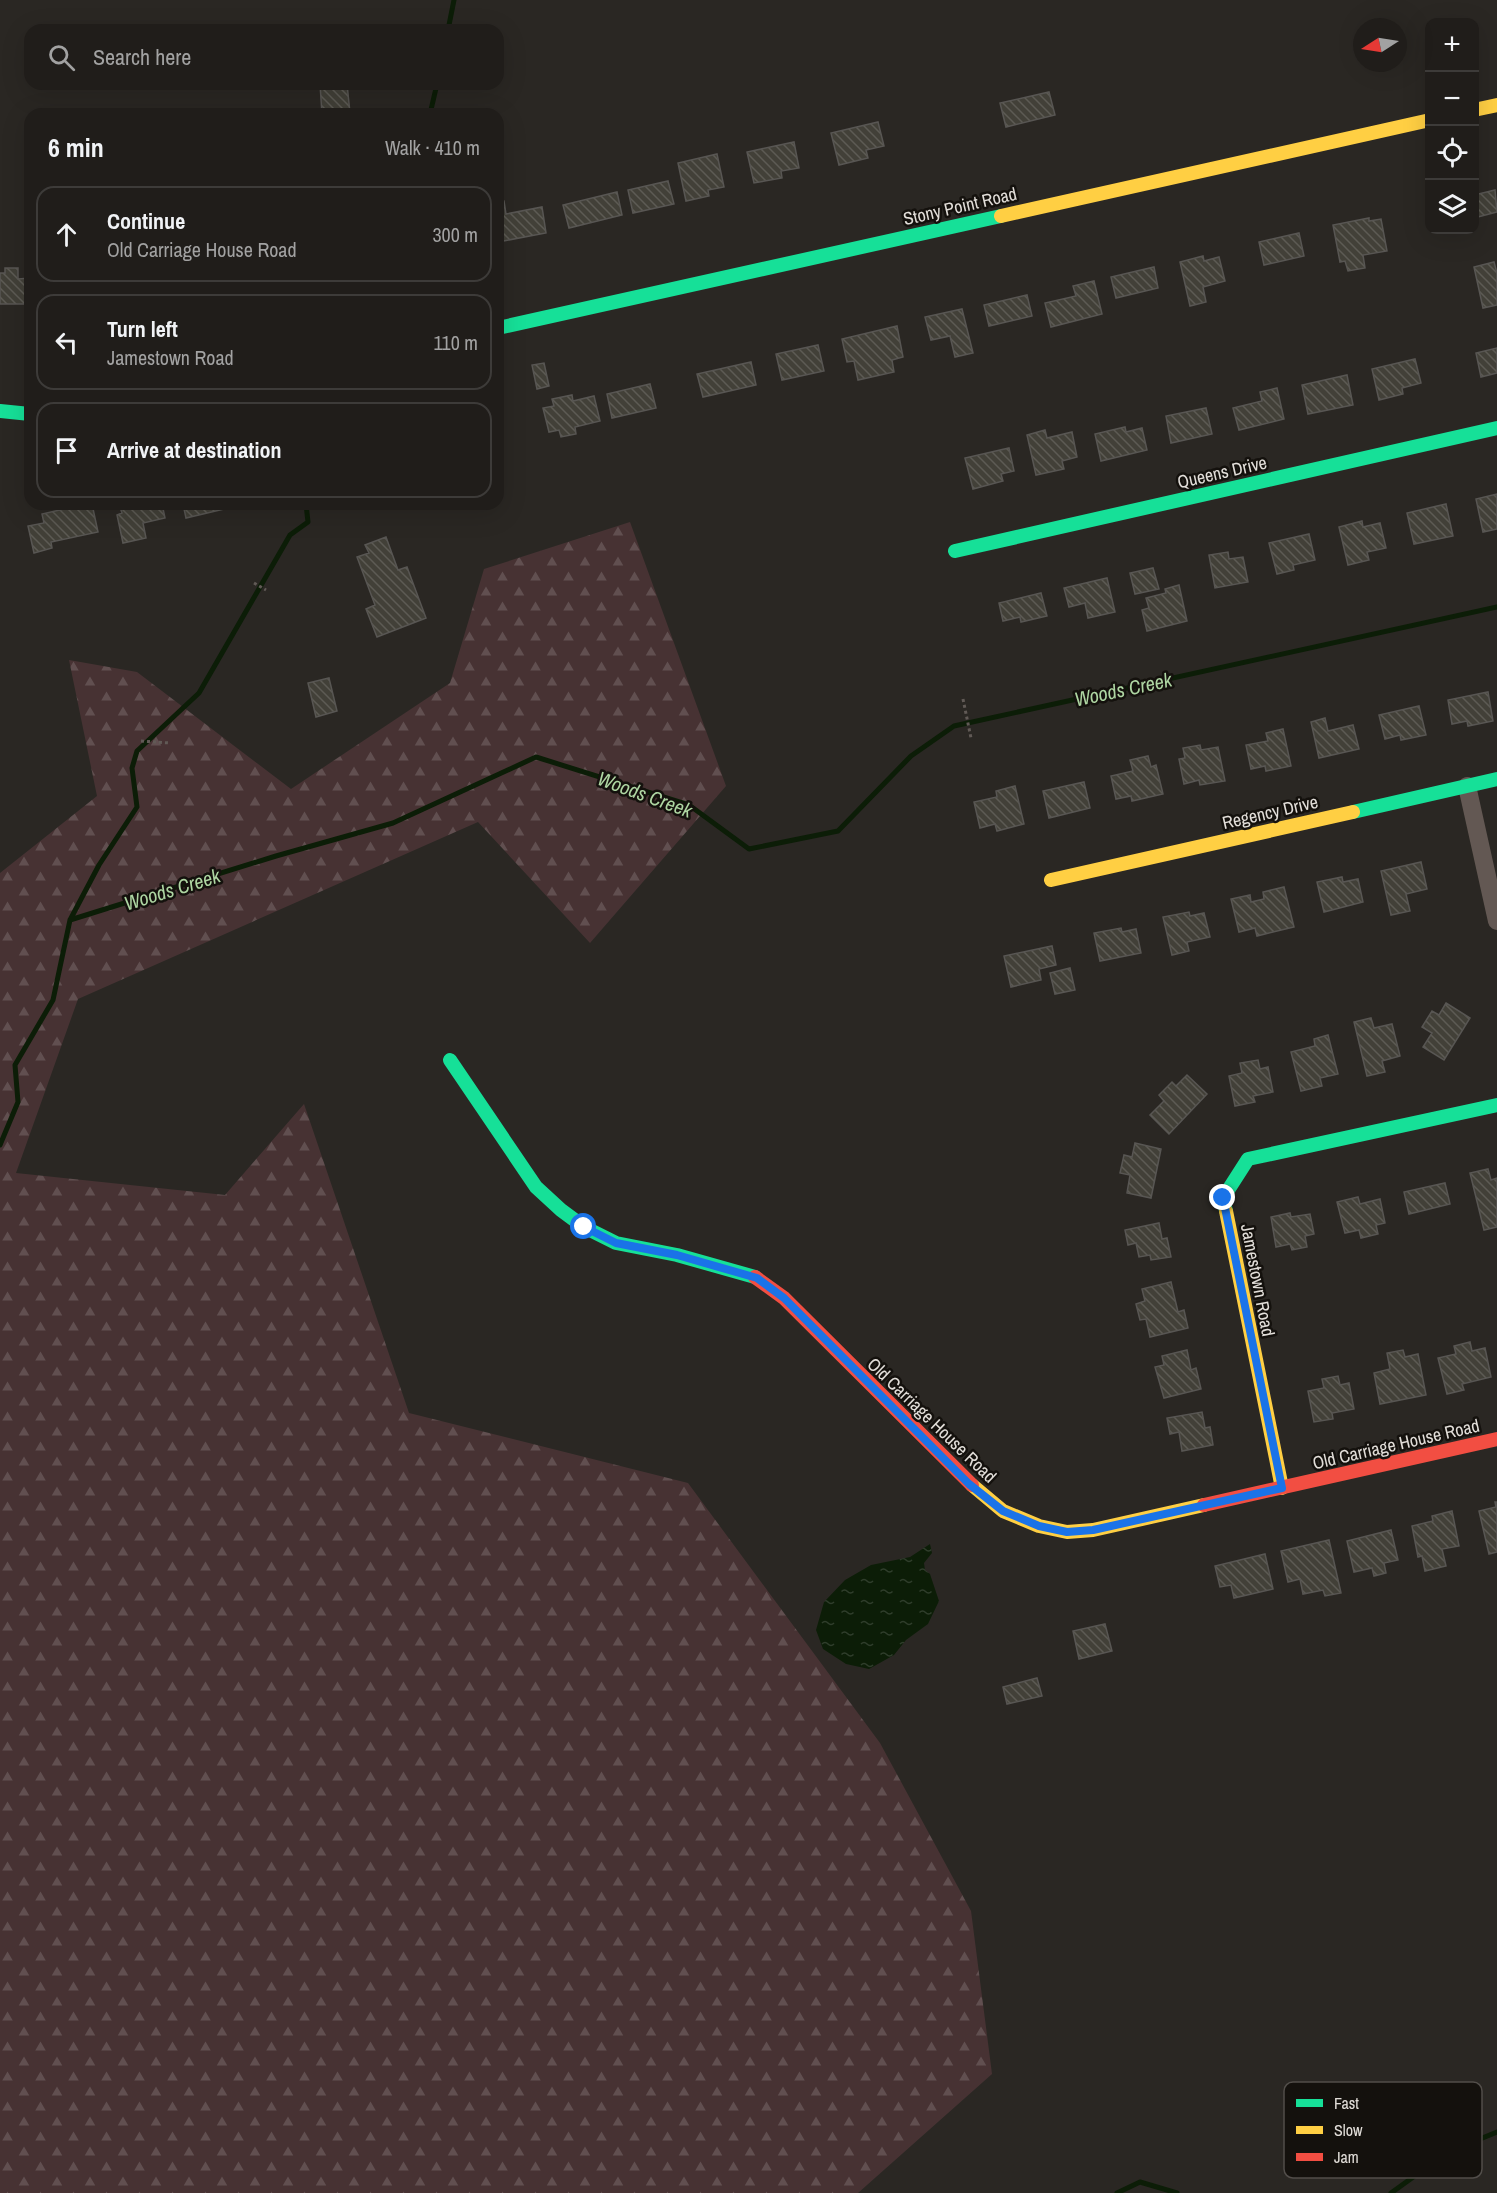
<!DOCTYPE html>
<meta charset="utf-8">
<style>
:root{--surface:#201d1a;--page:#2d2a27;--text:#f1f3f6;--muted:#a2a2a2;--line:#3d3b39}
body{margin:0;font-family:"Archivo Narrow",sans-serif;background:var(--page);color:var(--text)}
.controls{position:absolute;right:18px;top:18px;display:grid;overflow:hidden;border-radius:12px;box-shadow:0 6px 24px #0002}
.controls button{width:54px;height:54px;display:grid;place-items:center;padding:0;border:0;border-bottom:2px solid var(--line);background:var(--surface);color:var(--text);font:30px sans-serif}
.compass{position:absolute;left:1353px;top:18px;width:54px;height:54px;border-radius:50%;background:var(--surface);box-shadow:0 6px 24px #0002;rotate:258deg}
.stop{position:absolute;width:18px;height:18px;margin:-14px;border:4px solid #1a73e8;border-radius:50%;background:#fff}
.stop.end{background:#1a73e8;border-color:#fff;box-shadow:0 2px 6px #0008}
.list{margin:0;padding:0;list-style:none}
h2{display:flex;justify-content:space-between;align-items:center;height:78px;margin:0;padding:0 24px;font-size:26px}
h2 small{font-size:20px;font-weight:400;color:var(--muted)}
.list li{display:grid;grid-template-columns:39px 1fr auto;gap:18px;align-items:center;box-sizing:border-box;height:96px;margin:0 12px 12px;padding:0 12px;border:2px solid var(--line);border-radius:18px}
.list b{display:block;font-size:22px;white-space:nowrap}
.list p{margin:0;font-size:20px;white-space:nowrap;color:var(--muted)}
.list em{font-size:20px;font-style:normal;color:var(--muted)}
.icon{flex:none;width:33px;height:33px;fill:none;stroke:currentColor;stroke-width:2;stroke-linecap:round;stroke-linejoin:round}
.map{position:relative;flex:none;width:1497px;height:2193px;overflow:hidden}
.search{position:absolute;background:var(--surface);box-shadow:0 6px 24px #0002;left:24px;top:24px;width:480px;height:66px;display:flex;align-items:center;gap:15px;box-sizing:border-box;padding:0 21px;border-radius:18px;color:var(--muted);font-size:22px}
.panel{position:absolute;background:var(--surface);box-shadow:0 6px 24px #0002;left:24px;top:108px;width:480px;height:402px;border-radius:18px}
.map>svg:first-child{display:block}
.forest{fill:url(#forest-firs)}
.water{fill:url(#water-ripples)}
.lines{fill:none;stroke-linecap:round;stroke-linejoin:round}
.stream{stroke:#0c1d07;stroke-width:5}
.building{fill:url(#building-back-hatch);stroke:#585653;stroke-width:1.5}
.path{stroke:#615a56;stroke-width:3;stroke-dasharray:3 3;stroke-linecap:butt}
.street{stroke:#635853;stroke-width:18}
.fast{stroke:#16e098;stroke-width:14}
.slow{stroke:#ffcf43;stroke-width:14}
.jam{stroke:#f24e42;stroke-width:14}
.route{stroke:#1a73e8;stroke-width:8}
.labels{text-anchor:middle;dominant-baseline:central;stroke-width:5;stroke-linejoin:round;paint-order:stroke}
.street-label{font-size:18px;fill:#e2ded9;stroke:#14110d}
.water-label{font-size:20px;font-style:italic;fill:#aed6a2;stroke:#14110d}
.key{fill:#14110d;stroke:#524e4a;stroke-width:1.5}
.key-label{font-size:16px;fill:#e2ded9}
</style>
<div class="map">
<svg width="1497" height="2193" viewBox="0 0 1497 2193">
<defs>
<pattern id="forest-firs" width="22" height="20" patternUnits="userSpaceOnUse" patternTransform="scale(1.5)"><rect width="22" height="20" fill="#473233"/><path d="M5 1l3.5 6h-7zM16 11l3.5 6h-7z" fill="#614f50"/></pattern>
<pattern id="water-ripples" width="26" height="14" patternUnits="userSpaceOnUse" patternTransform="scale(1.5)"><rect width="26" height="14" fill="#0c1d07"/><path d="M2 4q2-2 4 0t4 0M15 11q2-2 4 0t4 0" fill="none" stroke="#2f3d2b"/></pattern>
<pattern id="building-back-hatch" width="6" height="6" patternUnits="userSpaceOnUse" patternTransform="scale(1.5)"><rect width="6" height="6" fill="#424038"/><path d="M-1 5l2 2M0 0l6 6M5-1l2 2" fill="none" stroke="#5d5b54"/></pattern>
</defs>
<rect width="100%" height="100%" fill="#2a2723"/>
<path class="forest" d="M630,522L726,786L590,943L478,822L78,999L16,1173L225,1195L304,1104L409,1413L688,1483L880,1743L971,1911L992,2074L858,2193H0V873L97,796L69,660L137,672L291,789L450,683L484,569Z"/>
<path class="water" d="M930,1544L932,1553L924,1563L925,1570L930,1574L939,1601L928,1624L906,1640L894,1655L869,1669L846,1664L823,1649L816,1630L824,1602L845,1580L871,1565L910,1557Z"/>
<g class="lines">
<path class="stream" d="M448,30L454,0
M430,114L437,84
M70,920L276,856L393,823L536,757L689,805L749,849L838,831L911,756L954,726L1497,607
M0,1145L18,1102L15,1065L53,1000L70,920L99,865L137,807L132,768L137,751L199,693L290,535L308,522L306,504
M1117,2193L1140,2182L1177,2193
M1391,2193L1448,2152L1497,2132"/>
</g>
<path class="building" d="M320,84H347L350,113L322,114Z
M1049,92L1055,115L1006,127L1000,103Z
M878,122L884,146L866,150L868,158L839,165L831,133Z
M794,142L799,168L781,171L782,178L754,183L747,152Z
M717,154L724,187L708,190L709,196L686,201L678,163Z
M668,181L674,204L633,213L628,190Z
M1495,190L1497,212L1474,218V195Z
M617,192L622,215L569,228L563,205Z
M504,201L506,214L542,207L546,233L498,242V202Z
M1369,218V221L1381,219L1387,251L1363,255L1365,268L1348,271L1345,261L1340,262L1333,225Z
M1299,233L1304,256L1264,265L1259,242Z
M1203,256L1204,261L1219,257L1225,281L1203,287L1206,302L1190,306L1180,262Z
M1494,262L1497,273V305L1483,308L1474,267Z
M1154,267L1158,288L1116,298L1111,277Z
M5,268H18V279L30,278V304H0V273H5Z
M1094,281L1102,314L1051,327L1045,303L1076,296L1073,286Z
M1027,295L1032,316L989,326L984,305Z
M962,309L973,353L955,357L950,336L931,340L925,317Z
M897,326L903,357L892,360L894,372L858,380L854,361L847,362L842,339Z
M818,345L824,371L782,380L776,354Z
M1497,348V373L1481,377L1476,353Z
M1415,359L1421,383L1402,388L1403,394L1379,400L1372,369Z
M751,362L756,385L703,397L697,374Z
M544,363L549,386L537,389L532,365Z
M1347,375L1353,405L1308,414L1302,385Z
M650,384L656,408L612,418L607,394Z
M1277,388L1284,419L1239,430L1233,408L1262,401L1260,392Z
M572,395L573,401L594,396L600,421L575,427L576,434L561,437L559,430L549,432L543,408L554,406L552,399Z
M1206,408L1212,434L1171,443L1166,416Z
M1125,427L1126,432L1142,428L1147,450L1101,461L1095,434Z
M1045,430L1047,438L1072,432L1077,457L1062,461L1064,469L1036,475L1027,435Z
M1009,448L1014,471L1001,474L1003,481L973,489L965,458Z
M1497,494V529L1483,532L1476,499Z
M86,504H92L98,532L51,542L52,548L34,553L28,526L44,523L42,514Z
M119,504H162L165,518L143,523L146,538L123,543L117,515L122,513Z
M183,504H241V505L186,518Z
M1446,504L1453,536L1414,544L1407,513Z
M1362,521L1363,527L1380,523L1386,548L1367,552L1369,560L1348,565L1339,527Z
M1309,534L1315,560L1293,565L1294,570L1277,574L1269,543Z
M386,537L398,570L407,567L426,618L377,637L366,609L375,605L357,557L369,553L365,545Z
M1228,552L1229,559L1243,557L1248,582L1215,588L1209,555Z
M1153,568L1159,589L1135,594L1130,573Z
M1107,578L1115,612L1088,618L1085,603L1069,607L1064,588Z
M1179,585L1187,621L1147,631L1142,610L1149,608L1146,598L1166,593L1165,589Z
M1041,593L1047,616L1021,622L1020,617L1003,621L999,603Z
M329,678L337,711L316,717L308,683Z
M1488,692L1493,721L1468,726L1467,721L1452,724L1448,700Z
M1419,706L1426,735L1401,740L1400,735L1385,739L1379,715Z
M1325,718L1328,731L1353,725L1359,749L1319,758L1311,722Z
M1283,729L1291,766L1266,771L1265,766L1251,769L1246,745L1268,741L1266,733Z
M1200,745L1201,750L1218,747L1225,781L1200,785L1199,780L1184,784L1179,759L1185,758L1183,748Z
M1148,756L1151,767L1156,765L1163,794L1132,801L1131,796L1116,799L1111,776L1133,771L1130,760Z
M1084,782L1090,808L1049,818L1043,791Z
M1015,786L1024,824L997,831L995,824L980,828L974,802L997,797L996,791Z
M1421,862L1427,889L1406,894L1410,911L1391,915L1381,871Z
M1342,877L1343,882L1358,879L1363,902L1324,912L1317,882Z
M1284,887L1294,927L1257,936L1255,928L1239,932L1231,899L1250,895L1251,902L1264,899L1263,892Z
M1189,912L1190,916L1204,913L1210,937L1187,942L1189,951L1172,955L1163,917Z
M1121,928L1122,932L1136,929L1141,953L1100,961L1094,933Z
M1052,946L1056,965L1039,969L1041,980L1011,987L1004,956Z
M1070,968L1075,990L1055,994L1050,973Z
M1446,1003L1470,1018L1444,1060L1423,1047L1432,1033L1422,1027L1432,1011L1439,1015Z
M1371,1018L1374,1028L1392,1024L1400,1056L1382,1061L1385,1072L1367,1076L1354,1022Z
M1328,1035L1338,1074L1320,1078L1322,1086L1301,1091L1291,1052L1315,1046L1314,1039Z
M1258,1060L1260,1069L1268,1067L1273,1092L1253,1096L1255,1102L1235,1106L1229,1076L1242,1073L1240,1063Z
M1187,1075L1207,1094L1169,1134L1150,1115L1164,1101L1159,1095L1172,1082L1176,1086Z
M1135,1143L1161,1149L1151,1198L1127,1193L1130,1175L1120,1173L1124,1155L1132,1157Z
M1488,1169L1491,1180L1497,1178V1227L1484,1230L1470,1173Z
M1445,1183L1450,1204L1409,1214L1404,1192Z
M1358,1197L1360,1204L1380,1199L1385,1223L1376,1225L1378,1234L1361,1238L1359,1230L1345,1233L1337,1202Z
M1290,1213L1291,1217L1310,1214L1314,1234L1305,1236L1307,1247L1292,1250L1290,1244L1276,1247L1271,1217Z
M1159,1223L1162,1239L1167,1238L1171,1257L1151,1260L1150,1255L1139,1257L1136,1243L1128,1245L1125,1230Z
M1171,1282L1178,1312L1184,1310L1188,1328L1150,1337L1146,1319L1140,1320L1136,1304L1145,1301L1142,1289Z
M1470,1342L1472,1351L1485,1348L1491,1377L1462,1384L1464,1390L1447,1394L1438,1358L1456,1354L1454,1346Z
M1187,1350L1191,1370L1196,1368L1201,1389L1164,1398L1155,1367L1164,1365L1162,1356Z
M1403,1350L1405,1357L1418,1354L1426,1395L1380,1404L1374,1373L1390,1369L1387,1353Z
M1338,1376L1340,1385L1349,1383L1354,1409L1332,1413L1333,1419L1314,1422L1308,1391L1324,1388L1322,1379Z
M1202,1412L1205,1428L1210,1427L1213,1445L1182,1451L1179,1432L1170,1434L1167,1418Z
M1495,1502H1497V1552L1489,1554L1479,1511L1496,1507Z
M1452,1511L1459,1546L1442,1549L1446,1566L1425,1571L1422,1556L1418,1557L1412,1526L1433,1521L1432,1516Z
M1391,1530L1398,1560L1384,1563L1386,1573L1374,1576L1372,1568L1354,1572L1347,1541Z
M1329,1540L1341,1593L1325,1596L1323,1590L1303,1594L1300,1579L1288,1582L1281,1551Z
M1265,1554L1273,1589L1234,1598L1231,1585L1220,1587L1215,1566Z
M1105,1624L1112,1651L1079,1659L1073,1631Z
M1037,1678L1042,1696L1007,1704L1003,1687Z"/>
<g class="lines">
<path class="path" d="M254,583L266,590
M963,699L971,738
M141,741L170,743"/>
<path class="street" d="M1467,786L1497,921"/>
<path class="fast" d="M498,328L1001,216
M0,411L30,414
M955,551L1497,428
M1353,812L1497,779
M450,1060L536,1187L561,1210L584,1227L616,1243L677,1255L755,1277
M1226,1211L1223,1198L1248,1159L1497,1105"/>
<path class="slow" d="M1474,110L1497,105
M1001,216L1430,120
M1051,880L1353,812
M1226,1211L1282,1488
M972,1485L1003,1511L1039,1526L1067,1532L1093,1530L1204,1505"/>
<path class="jam" d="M755,1277L784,1298L972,1485
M1204,1505L1497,1439"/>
</g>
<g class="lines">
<path class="route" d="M584,1227L616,1243L677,1255L757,1278L784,1298L969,1484L1003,1511L1039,1526L1067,1532L1093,1530L1282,1488L1223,1198"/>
</g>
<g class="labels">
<g class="street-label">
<text transform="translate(960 206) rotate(-13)">Stony Point Road</text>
<text transform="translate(1222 472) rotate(-13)">Queens Drive</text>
<text transform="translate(1270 812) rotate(-13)">Regency Drive</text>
<text transform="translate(1258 1280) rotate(79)">Jamestown Road</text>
<text transform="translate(932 1420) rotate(44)">Old Carriage House Road</text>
<text transform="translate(1396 1444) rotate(-13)">Old Carriage House Road</text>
</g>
<g class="water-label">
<text transform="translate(1123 689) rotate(-12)">Woods Creek</text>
<text transform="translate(645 794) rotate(20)">Woods Creek</text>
<text transform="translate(172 889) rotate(-17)">Woods Creek</text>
</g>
</g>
<rect x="1284" y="2082" width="198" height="96" rx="9" class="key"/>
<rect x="1296" y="2099" width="27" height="8" fill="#16e098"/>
<rect x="1296" y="2126" width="27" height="8" fill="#ffcf43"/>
<rect x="1296" y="2153" width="27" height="8" fill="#f24e42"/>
<g class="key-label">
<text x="1334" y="2109">Fast</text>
<text x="1334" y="2136">Slow</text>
<text x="1334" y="2163">Jam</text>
</g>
</svg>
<div class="controls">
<button>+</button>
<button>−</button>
<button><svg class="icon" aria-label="locate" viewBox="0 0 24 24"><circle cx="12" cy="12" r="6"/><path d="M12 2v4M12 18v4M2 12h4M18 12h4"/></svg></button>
<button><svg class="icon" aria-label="layers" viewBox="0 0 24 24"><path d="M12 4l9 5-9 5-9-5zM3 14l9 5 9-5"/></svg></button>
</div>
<svg class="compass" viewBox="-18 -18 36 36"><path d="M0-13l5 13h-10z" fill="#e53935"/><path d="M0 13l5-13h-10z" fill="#a2a2a2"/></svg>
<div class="stop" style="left:584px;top:1227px"></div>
<div class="stop end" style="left:1223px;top:1198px"></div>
<div class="search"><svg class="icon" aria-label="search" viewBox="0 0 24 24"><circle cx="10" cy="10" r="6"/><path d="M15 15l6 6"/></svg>Search here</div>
<section class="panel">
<h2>6 min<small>Walk · 410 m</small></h2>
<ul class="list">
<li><svg class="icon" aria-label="ahead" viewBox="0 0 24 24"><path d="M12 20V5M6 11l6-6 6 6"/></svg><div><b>Continue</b><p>Old Carriage House Road</p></div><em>300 m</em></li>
<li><svg class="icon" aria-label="left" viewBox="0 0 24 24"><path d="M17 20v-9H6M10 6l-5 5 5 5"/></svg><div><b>Turn left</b><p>Jamestown Road</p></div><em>110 m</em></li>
<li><svg class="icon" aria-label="arrive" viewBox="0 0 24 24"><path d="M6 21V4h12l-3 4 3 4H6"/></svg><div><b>Arrive at destination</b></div></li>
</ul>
</section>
</div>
